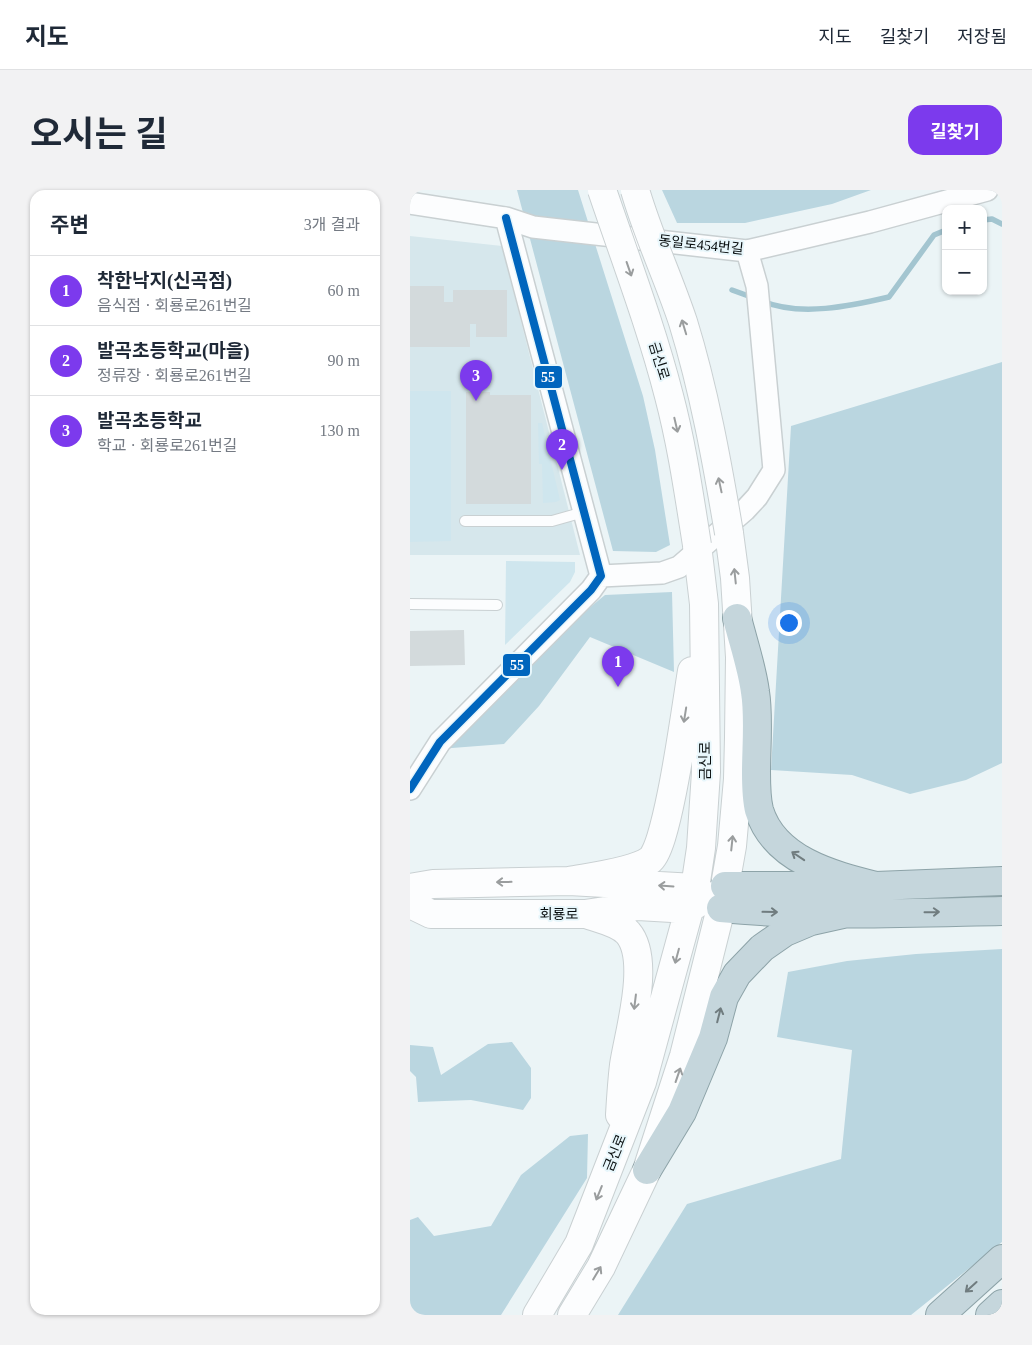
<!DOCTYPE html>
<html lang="ko">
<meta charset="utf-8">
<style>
:root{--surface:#fff;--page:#f2f2f3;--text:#1f2937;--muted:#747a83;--line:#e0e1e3;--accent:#7c3aed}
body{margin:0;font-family:"Times New Roman","Noto Sans KR",serif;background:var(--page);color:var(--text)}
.controls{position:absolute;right:15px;top:15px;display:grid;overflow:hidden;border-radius:10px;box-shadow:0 1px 4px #0004}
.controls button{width:45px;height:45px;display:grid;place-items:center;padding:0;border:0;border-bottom:1px solid var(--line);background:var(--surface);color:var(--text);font:25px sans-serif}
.you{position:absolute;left:378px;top:432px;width:18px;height:18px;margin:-12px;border:4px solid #fff;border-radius:50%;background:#1a73e8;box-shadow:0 0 0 8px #1a73e833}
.badge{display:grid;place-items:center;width:32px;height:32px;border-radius:50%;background:var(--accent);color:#fff;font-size:16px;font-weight:700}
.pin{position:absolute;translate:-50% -41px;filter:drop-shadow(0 1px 2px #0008)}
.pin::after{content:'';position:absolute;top:26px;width:18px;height:15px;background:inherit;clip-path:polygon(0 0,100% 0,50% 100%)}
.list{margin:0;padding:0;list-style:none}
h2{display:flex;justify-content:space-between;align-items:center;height:65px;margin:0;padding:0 20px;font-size:21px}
h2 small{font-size:16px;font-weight:400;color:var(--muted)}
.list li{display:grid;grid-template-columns:32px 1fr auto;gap:15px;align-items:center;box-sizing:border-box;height:70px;padding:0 20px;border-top:1px solid var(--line)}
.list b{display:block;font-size:19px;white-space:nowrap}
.list p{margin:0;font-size:16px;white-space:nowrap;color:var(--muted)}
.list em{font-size:16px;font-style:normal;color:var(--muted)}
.map{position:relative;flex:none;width:592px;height:1125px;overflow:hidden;border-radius:15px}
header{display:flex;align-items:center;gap:30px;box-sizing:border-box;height:70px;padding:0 25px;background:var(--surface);border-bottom:1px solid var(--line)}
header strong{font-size:24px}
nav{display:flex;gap:28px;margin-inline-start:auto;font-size:18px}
.intro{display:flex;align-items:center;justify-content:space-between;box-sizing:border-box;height:120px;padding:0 30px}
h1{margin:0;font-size:35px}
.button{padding:12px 22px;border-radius:15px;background:var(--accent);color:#fff;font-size:18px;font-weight:700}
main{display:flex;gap:30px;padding:0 30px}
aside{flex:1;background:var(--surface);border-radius:15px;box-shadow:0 1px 4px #0004}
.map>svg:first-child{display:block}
.built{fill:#d6e7ec}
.green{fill:#cfe6ee}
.forest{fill:#bad6e0}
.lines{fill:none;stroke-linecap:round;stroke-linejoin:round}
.stream{stroke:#a3c5d0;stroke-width:5.5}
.building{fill:#d3dadc}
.lane-casing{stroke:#c9d0d2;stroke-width:12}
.street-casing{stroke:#c9d0d2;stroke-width:24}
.secondary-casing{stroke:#c9d0d2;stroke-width:30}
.highway-casing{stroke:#8da3a8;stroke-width:30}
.lane{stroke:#fcfdfe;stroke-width:10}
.street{stroke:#fcfdfe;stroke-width:21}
.secondary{stroke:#fcfdfe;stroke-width:28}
.highway{stroke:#c5d6dc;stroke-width:28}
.secondary-bridge-casing{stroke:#c9d0d2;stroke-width:30;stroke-linecap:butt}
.secondary-bridge{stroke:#fcfdfe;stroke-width:28}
.bus-1-casing{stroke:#e7f6fb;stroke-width:11}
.bus-1{stroke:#0065bd;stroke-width:8}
.oneway{stroke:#9a9d9e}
.oneway2{stroke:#707c7f}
.labels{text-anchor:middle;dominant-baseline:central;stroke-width:4;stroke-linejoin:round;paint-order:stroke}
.street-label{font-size:14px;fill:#080d0e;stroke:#e7f6fb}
.line-badge{stroke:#e7f6fb;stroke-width:2}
.badge-label{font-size:14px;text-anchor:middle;font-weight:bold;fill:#fff}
</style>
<header>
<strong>지도</strong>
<nav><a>지도</a><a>길찾기</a><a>저장됨</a></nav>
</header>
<div class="intro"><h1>오시는 길</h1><a class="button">길찾기</a></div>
<main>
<aside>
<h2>주변<small>3개 결과</small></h2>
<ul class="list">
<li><span class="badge">1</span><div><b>착한낙지(신곡점)</b><p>음식점 · 회룡로261번길</p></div><em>60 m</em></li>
<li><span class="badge">2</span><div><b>발곡초등학교(마을)</b><p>정류장 · 회룡로261번길</p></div><em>90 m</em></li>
<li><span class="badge">3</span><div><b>발곡초등학교</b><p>학교 · 회룡로261번길</p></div><em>130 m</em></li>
</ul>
</aside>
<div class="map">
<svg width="592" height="1125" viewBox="0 0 592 1125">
<rect width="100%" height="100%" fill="#ebf4f6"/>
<path class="built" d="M0,46L92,56L170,365H0Z"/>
<path class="green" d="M0,201H41V351L0,352Z
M128,233H132L150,310L146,312L133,313L132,274H129Z
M96,371L165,372V382L160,392L95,455Z"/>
<path class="forest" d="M107,0H168L233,206L245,260L260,355L246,362L203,361Z
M252,0H461L422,14L335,33H267Z
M592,172V573L556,590L500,604L442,585L361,580L381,236Z
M262,402L264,482L180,447L129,516L94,554L29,559L156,437L195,405Z
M592,759V1052L501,1125H208L277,1014L431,969L442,860L367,847L378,782L437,771L506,764Z
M102,852L121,878V908L113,920L61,910L8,912L6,887L0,881V855L23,857L31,885L78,854Z
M178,944L177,988L91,1125H0V1030L8,1027L24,1046L81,1036L111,985L160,946Z"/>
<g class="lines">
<path class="stream" d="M573,30L582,29L592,34
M322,100L344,108
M352,111C390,127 441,116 479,107L524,45L536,40"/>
</g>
<path class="building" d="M0,96H34V112H43V100H97V147H66V134H60V157H0Z
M56,202H80V205H121V314H56Z
M54,440L55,475L0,476V441Z"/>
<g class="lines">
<defs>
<path id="lane" d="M55,331H142L174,322
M0,414L87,415"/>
<path id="street" d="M0,13L96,28L123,37L337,61L460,32L577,0
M191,386L252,383L269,377L335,320L347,307L364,280L347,96L337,61
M0,599L30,552L181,400L191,386L96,28"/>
<path id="secondary" d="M159,691C180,687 224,682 240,670C258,658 277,510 282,481
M0,698L23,694L159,691L285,698L296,707L299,706
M0,714L21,724H175L228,716L279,719L295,708
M176,724C189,729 208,732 218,743C241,770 219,842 214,875C212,892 211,908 210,925
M127,1125L169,1054L232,892L285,698L291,658L296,582L294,414L287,355
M162,1125L191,1077L237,980L274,866L311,718L322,656L328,589L329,547L330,467L325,388L319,343"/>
<path id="highway" d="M327,428C333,452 342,478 345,502C349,526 346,558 346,582C346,595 346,608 349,620C364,670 422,685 466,696
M315,696H466L592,691
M311,718C404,727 498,723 592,721
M237,980L272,922L303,848L314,807L327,784L352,758L375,742L401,731L437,723
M530,1125L592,1069
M580,1125L592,1114"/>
</defs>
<use href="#lane" class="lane-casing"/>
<use href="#street" class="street-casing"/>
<use href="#secondary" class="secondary-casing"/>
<use href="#highway" class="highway-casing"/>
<use href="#lane" class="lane"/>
<use href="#street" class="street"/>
<use href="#secondary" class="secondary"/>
<use href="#highway" class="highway"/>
<defs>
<path id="secondary-bridge" d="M192,0C215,68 241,136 259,206C272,255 279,305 287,355
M225,0C238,45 258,87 273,132C294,200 307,272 319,343"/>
</defs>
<use href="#secondary-bridge" class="secondary-bridge-casing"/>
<use href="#secondary-bridge" class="secondary-bridge"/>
<defs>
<path id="bus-1" d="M0,599L30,552L181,400L191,386L96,28"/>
</defs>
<use href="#bus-1" class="bus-1-casing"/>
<use href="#bus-1" class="bus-1"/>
</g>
<defs><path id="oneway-shaft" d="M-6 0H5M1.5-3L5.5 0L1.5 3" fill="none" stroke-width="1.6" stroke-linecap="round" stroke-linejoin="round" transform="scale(1.25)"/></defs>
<g class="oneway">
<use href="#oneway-shaft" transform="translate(219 79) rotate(71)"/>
<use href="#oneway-shaft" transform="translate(274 137) rotate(-107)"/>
<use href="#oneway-shaft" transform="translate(266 235) rotate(77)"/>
<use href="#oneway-shaft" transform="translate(310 295) rotate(-102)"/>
<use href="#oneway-shaft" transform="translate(325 386) rotate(-96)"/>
<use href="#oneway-shaft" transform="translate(275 525) rotate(99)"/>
<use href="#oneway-shaft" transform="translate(322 653) rotate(-84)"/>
<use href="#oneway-shaft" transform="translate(94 692) rotate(179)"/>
<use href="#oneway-shaft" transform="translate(256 696) rotate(-176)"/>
<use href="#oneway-shaft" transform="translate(267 766) rotate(105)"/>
<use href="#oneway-shaft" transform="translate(225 812) rotate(97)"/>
<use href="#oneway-shaft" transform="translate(268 885) rotate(-71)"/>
<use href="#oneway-shaft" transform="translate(189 1003) rotate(112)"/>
<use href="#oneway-shaft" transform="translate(187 1083) rotate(-59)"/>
</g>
<g class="oneway2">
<use href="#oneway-shaft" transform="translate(388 666) rotate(-146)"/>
<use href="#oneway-shaft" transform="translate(360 722) rotate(1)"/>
<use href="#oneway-shaft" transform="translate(522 722) rotate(-1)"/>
<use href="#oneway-shaft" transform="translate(309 825) rotate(-76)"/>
<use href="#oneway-shaft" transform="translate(561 1097) rotate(138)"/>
</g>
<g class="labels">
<g class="street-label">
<text transform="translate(291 55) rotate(6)">동일로454번길</text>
<text transform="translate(249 171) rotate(73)">금신로</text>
<text transform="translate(295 571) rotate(-90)">금신로</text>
<text x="149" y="724">회룡로</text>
<text transform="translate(205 963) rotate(-68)">금신로</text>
</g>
</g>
<g class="line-badge">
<rect x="124" y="175" width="29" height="24" rx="5" fill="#0065bd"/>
<rect x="92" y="463" width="29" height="24" rx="5" fill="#0065bd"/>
</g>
<g class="badge-label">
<text x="138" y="192">55</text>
<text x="107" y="480">55</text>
</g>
</svg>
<div class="controls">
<button>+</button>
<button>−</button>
</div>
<div class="you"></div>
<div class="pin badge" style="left:208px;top:497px">1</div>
<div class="pin badge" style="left:152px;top:280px">2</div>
<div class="pin badge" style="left:66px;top:211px">3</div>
</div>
</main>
